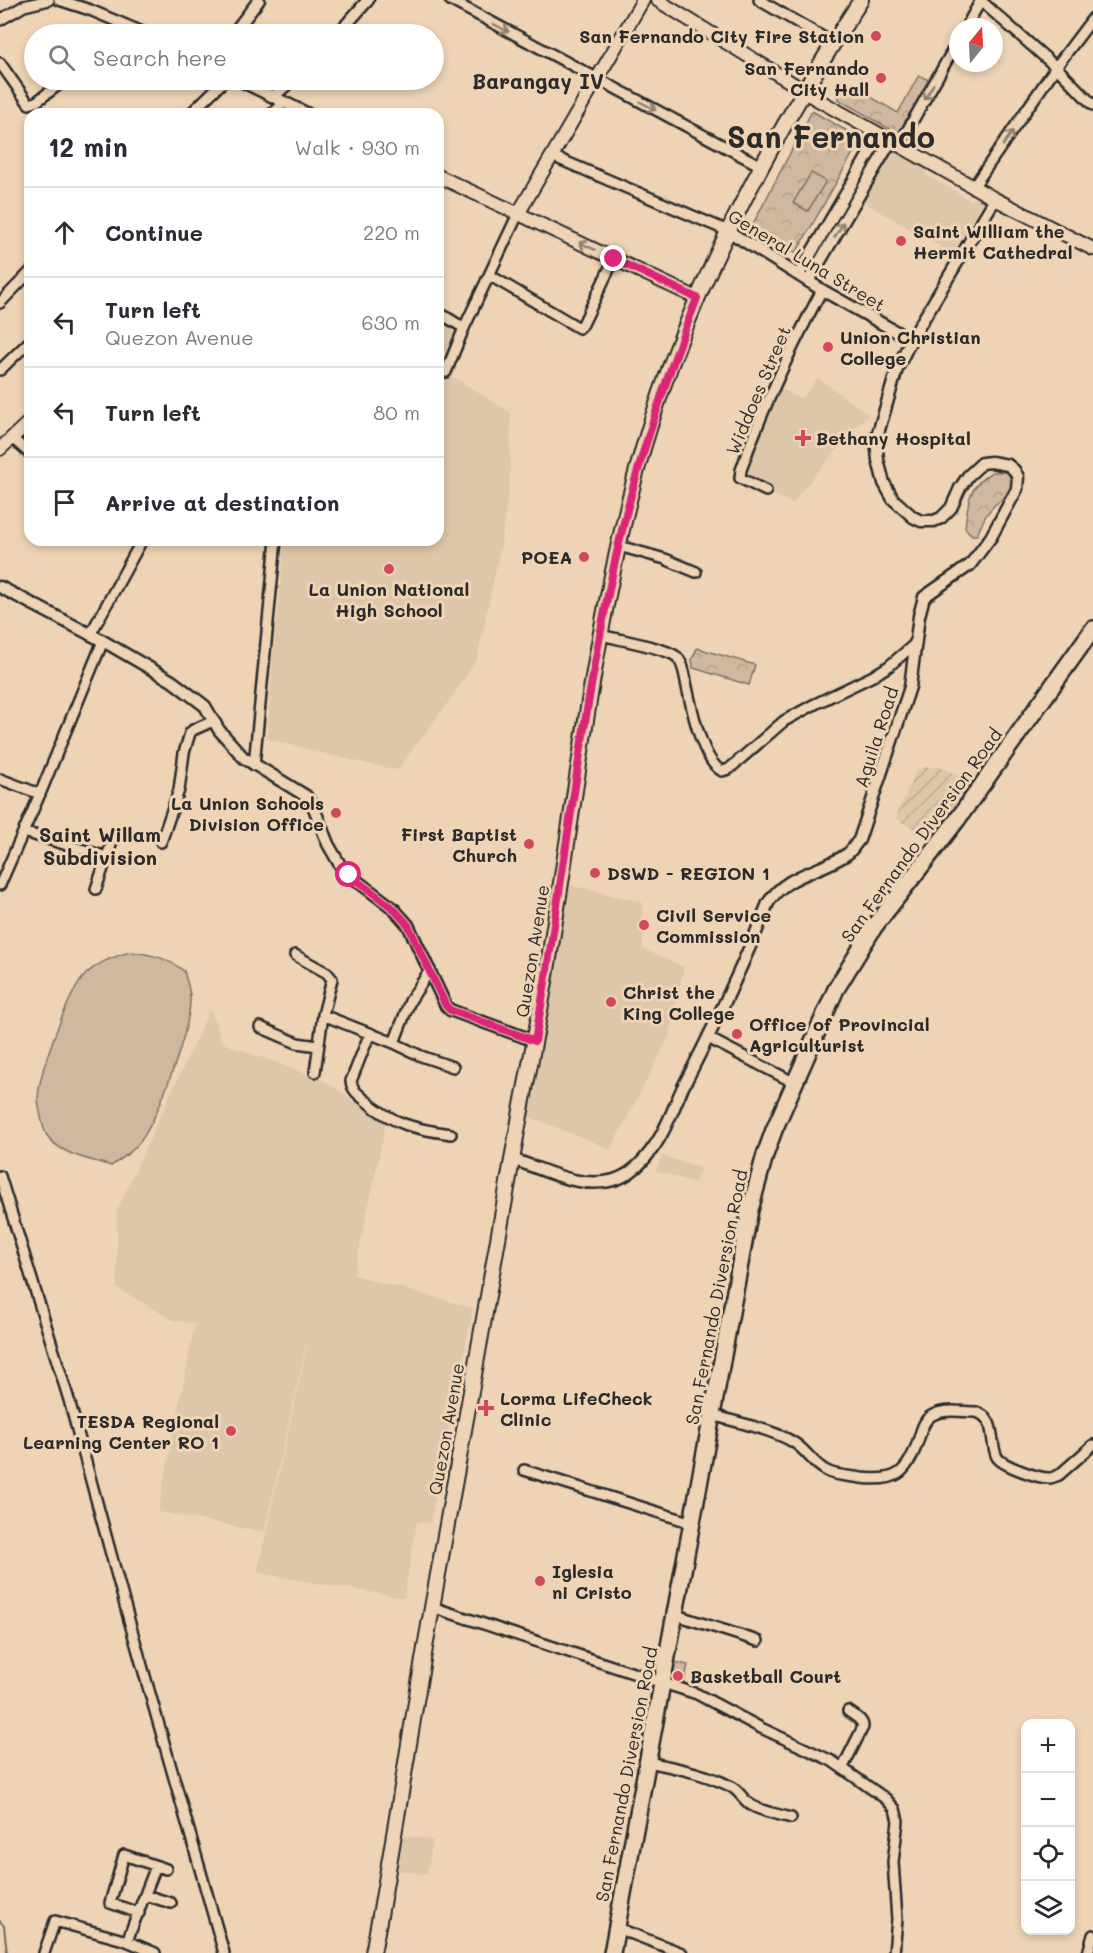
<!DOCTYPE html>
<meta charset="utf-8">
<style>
:root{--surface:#fff;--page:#f7f7f7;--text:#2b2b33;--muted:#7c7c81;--line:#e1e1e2}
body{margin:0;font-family:Mali,sans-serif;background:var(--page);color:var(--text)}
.controls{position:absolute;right:18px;bottom:18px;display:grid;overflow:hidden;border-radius:12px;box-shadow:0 3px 9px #0003}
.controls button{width:54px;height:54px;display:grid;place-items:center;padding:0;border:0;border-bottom:2px solid var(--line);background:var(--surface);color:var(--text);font:30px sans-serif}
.compass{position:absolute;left:949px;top:18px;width:54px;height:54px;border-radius:50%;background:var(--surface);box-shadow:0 3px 9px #0003;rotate:18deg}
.stop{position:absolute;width:18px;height:18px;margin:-14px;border:4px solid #db2777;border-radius:50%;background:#fff}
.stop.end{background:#db2777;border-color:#fff;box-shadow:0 2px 6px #0008}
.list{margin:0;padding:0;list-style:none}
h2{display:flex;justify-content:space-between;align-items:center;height:78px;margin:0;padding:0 24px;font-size:26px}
h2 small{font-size:20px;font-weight:400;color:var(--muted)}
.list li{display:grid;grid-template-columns:39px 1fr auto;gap:18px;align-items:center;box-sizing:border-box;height:90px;padding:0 24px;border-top:2px solid var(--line)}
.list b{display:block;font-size:22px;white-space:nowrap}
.list p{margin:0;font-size:20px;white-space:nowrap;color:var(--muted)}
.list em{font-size:20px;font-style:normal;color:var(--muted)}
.icon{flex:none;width:33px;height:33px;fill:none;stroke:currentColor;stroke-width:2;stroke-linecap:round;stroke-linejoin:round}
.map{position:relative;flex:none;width:1093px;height:1953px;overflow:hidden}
.search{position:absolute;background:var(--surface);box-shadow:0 3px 9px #0003;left:24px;top:24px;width:420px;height:66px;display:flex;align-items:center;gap:15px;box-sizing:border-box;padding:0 21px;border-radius:33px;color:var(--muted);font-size:22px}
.panel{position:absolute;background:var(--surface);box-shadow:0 3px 9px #0003;left:24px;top:108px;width:420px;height:438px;border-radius:18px}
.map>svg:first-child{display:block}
.built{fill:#dec6a9}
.industrial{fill:url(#industrial-furrows)}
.park{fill:url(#park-crowns);stroke:#7d7265;stroke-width:1.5}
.garden{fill:#cfb89f;stroke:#7d7265;stroke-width:1.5}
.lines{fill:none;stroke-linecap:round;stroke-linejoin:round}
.stream{stroke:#72685d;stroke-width:2}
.minor-casing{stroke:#2b2b2b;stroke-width:14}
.tertiary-casing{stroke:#2b2b2b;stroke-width:15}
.secondary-casing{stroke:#2b2b2b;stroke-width:16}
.primary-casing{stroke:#2b2b2b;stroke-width:18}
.trunk-casing{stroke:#2b2b2b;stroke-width:20}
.minor{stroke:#eed4b5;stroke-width:9}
.tertiary{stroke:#eed4b5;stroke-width:10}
.secondary{stroke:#eed4b5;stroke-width:12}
.primary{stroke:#eed4b5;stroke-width:14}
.trunk{stroke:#eed4b5;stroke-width:15}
.oneway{stroke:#8c8070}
.route{stroke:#db2777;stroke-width:8}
.poi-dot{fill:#d1495b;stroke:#eed4b5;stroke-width:2}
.labels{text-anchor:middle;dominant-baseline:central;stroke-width:6;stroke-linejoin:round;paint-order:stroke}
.poi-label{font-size:18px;font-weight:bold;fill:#2b2b2b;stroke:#eed4b5;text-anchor:start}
.street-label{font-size:18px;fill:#2b2b2b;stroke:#eed4b5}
.neighbourhood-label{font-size:20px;font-weight:bold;fill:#2b2b2b;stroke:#eed4b5}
.quarter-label{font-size:21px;font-weight:bold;fill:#2b2b2b;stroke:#eed4b5}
.town-label{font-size:30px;font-weight:bold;fill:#2b2b2b;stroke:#eed4b5}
</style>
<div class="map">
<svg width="1093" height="1953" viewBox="0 0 1093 1953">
<defs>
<pattern id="industrial-furrows" width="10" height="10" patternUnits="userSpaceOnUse" patternTransform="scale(1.5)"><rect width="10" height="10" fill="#dec6a9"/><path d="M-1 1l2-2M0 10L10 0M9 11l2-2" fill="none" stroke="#bfaa92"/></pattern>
<pattern id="park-crowns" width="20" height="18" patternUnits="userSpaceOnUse" patternTransform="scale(1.5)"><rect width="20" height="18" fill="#cfb89f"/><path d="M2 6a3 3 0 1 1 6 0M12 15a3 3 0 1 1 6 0" fill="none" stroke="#b29e89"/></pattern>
</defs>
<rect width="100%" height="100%" fill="#eed4b5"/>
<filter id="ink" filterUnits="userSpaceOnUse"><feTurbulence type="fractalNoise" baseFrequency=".0167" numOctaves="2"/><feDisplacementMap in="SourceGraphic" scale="12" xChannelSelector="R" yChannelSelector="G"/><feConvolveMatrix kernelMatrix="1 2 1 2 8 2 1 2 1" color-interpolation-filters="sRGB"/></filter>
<g filter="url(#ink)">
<path class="built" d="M893,148L928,169L925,174L972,201L975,197L983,202L952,254L862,201Z
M438,318L462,331L443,373L460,381L511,413L510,479L501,544L477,659L447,704L397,770L363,763L267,739L273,655L285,540H438Z
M818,378L868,414L801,491L792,504L742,477L779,388L801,399Z
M564,884L642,902L643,949L684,967L669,1037L611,1149L527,1116Z
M210,1009L223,1043L323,1080L386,1123L354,1275L473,1308L430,1524L417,1521L404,1598L257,1573L308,1342H307L264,1532L158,1512L195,1324L173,1320L117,1288V1210Z
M661,1155L700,1168L695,1183L656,1171Z
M404,1835L433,1840L427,1875L398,1870Z"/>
<path class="industrial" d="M926,767H939L974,781L933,840L896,819L898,811L917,770Z"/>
<path class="park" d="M919,75L930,81L900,135L838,99L847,83L898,113Z
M812,111L861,139L796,253L751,228Z
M992,472H1005L1011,473L1015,485C1006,500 1000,498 991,509C984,516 981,526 977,535H972L965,528C968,502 968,486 992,472Z
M697,648L755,665L749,685L693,668L692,659Z"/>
<path class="garden" d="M811,173L826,181L808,211L793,203Z
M131,952C152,954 167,958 184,971C186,979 190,989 190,998C191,1028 158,1118 140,1142C132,1152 122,1159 111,1166C90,1159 59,1155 46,1134C43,1129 38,1104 38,1098C39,1072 68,992 86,974C99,962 114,956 131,952Z
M674,1662L688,1665L682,1690L669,1687Z"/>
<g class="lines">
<path class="stream" d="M0,1921L4,1926L7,1953"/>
<defs>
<path id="minor" d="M59,0L90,10L147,34
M450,0L761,166
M759,0L833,43
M981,1L1056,67L1093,105
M0,20L24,6L49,0
M966,27L981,0
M121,34L130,27
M0,63L29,104L36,102L65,80
M190,114L225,80
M272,114L284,103
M899,145L958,41
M552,156L728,231
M974,186L1056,67L1093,18
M489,275L579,328L583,324L614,259
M0,303L30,272
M438,312L464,328
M0,370L30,341
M446,372L464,328L518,214
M12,438L30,454
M766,491L740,478L741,470C763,407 791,348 822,290
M619,546L665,559L696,572
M90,635L142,540
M601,635C616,639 667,648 677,657C684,664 685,677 687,687C692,709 702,761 722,771L729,769L784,721L815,704L873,676L889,666L916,643
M254,765L276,540
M0,779L40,794
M24,832L107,857
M161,842L179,790L184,753L190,733L193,730L213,721
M0,885L40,794L103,641
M96,889L113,839
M295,955L327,973L332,979L323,1015L315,1072
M323,1015L394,1043L421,1056L453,1067
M260,1027L297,1043L318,1046
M370,1033L351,1081C352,1090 358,1094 365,1100C392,1124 415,1129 451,1134
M708,1038L795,1083
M394,1043L410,1001L430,970
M0,1176L69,1400L129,1620L224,1953
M713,1415C738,1423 771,1429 793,1442C807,1450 814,1466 829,1472C839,1476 850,1476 861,1478C896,1482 907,1474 918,1441C921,1432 923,1421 931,1416C943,1408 962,1412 976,1412C997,1418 989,1441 997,1457C1001,1465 1040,1479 1050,1478C1053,1478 1056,1476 1059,1475L1093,1445
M524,1470L692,1523
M432,1607L697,1694L761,1728L832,1761L886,1799L895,1809L898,1821L893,1862L897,1919L894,1953
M676,1615L758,1641
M648,1762C676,1768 704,1773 730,1786C739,1790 742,1799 751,1805C762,1812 778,1814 791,1818
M843,1767L863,1727C863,1719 854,1716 848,1711
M145,1895L171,1903
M139,1913L110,1903L124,1855L166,1869
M617,1928L682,1953
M127,1941L156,1866
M44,1953L55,1921L127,1941L155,1953
M1088,1953L1093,1935"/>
<path id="tertiary" d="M233,34L259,0
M338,34L368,0
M239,80L308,114
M273,97L292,80
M728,231L822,290L911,340
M799,274L880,135
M809,280L891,141
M0,587L103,641L172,681L205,706L219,730L244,758L306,796L314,808L328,844L340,865L349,875L393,908L408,925L446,1006L450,1010L535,1041
M512,1159C543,1169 580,1190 614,1180C631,1175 645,1160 655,1145C667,1128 674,1106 683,1087C714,1027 743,966 768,903C787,873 820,873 847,854C852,851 855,844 859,840L910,687L919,616L924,597L970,565L991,537L1017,489L1018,477L1014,470L1008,465L991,462L982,463L968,476L960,488L951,508L941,518L934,521H921L913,517L893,499L884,483L878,460L876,440L897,369L911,340L995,199"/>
<path id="secondary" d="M657,0L792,83L804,92L995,199L1093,249
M438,176L697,298
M518,214L643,0
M0,449L30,421"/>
<path id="primary" d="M373,1953C396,1833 413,1712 435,1591C461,1447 487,1304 512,1160C521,1106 533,1053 542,999C573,825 590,648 635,477C681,305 764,149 861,0"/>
<path id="trunk" d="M612,1953L750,1210L765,1155L774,1130L836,989L874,927L957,820L1093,629"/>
</defs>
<use href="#minor" class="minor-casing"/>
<use href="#tertiary" class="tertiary-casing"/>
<use href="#secondary" class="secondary-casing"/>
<use href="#primary" class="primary-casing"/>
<use href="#trunk" class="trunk-casing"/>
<use href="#minor" class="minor"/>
<use href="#tertiary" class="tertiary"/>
<use href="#secondary" class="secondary"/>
<use href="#primary" class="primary"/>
<use href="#trunk" class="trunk"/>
</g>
<defs><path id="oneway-shaft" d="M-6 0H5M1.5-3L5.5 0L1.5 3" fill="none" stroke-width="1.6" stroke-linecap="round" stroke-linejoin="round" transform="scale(1.5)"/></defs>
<g class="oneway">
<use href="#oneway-shaft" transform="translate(501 28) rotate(28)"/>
<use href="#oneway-shaft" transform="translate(929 92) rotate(120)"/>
<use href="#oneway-shaft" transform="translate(648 106) rotate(28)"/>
<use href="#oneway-shaft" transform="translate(1008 138) rotate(-55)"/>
<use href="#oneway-shaft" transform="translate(839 230) rotate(-59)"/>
<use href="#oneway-shaft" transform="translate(587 246) rotate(-155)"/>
</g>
</g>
<g class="lines" filter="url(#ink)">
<path class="route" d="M349,875L393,908L408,925L446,1006L450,1010L535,1041C566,869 583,693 624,522C643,445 669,371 697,298L614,259"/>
</g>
<g class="poi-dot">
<circle cx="876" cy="36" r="6"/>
<circle cx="881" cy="78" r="6"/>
<circle cx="901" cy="241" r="6"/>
<circle cx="828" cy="347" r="6"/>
<path d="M800 429h6v6h6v6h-6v6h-6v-6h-6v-6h6z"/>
<circle cx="584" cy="557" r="6"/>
<circle cx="389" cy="569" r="6"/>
<circle cx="336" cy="813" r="6"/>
<circle cx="529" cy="844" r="6"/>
<circle cx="595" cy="873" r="6"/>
<circle cx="644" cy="925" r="6"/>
<circle cx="611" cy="1002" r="6"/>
<circle cx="737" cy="1034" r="6"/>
<path d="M483 1399h6v6h6v6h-6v6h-6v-6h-6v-6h6z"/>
<circle cx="231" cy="1431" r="6"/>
<circle cx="540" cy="1581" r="6"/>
<circle cx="678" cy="1676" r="6"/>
</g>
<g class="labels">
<g class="poi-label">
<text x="864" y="36" text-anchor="end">San Fernando City Fire Station</text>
<text x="869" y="68" text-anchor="end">San Fernando<tspan x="869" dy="21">City Hall</tspan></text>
<text x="913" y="231">Saint William the<tspan x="913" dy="21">Hermit Cathedral</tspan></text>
<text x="840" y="337">Union Christian<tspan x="840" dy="21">College</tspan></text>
<text x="816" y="438">Bethany Hospital</text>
<text x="572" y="557" text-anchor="end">POEA</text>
<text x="389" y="589" text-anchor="middle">La Union National<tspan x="389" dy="21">High School</tspan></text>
<text x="324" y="803" text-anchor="end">La Union Schools<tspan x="324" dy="21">Division Office</tspan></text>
<text x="517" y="834" text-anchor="end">First Baptist<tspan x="517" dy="21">Church</tspan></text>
<text x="607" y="873">DSWD - REGION 1</text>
<text x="656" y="915">Civil Service<tspan x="656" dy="21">Commission</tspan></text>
<text x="623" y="992">Christ the<tspan x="623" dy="21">King College</tspan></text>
<text x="749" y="1024">Office of Provincial<tspan x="749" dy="21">Agriculturist</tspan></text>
<text x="500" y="1398">Lorma LifeCheck<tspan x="500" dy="21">Clinic</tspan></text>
<text x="219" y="1421" text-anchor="end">TESDA Regional<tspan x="219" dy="21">Learning Center RO 1</tspan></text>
<text x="552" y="1571">Iglesia<tspan x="552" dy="21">ni Cristo</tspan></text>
<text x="690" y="1676">Basketball Court</text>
</g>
<g class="street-label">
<text transform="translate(807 260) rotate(31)">General Luna Street</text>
<text transform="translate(758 390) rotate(-67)">Widdoes Street</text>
<text transform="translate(876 737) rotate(-72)">Aguila Road</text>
<text transform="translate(921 835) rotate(-54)">San Fernando Diversion Road</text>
<text transform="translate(532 951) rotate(-81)">Quezon Avenue</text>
<text transform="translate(716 1297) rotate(-79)">San Fernando Diversion Road</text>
<text transform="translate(446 1429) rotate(-80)">Quezon Avenue</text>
<text transform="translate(626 1774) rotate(-79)">San Fernando Diversion Road</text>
</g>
<g class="neighbourhood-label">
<text x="100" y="834">Saint Willam<tspan x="100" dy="23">Subdivision</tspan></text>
</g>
<g class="quarter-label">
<text x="538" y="80">Barangay IV</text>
</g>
<g class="town-label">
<text x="831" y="136">San Fernando</text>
</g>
</g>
</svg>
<div class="controls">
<button>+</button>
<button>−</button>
<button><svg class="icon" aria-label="locate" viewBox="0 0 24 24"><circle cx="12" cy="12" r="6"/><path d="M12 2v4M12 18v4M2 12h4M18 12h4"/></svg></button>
<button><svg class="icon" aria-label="layers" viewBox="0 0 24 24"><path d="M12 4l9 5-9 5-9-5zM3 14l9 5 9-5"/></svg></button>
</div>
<svg class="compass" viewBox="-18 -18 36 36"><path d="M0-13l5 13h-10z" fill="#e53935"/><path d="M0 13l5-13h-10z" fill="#7c7c81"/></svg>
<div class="stop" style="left:349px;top:875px"></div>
<div class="stop end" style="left:614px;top:259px"></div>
<div class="search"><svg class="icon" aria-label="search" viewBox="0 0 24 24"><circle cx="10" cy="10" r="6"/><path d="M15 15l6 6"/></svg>Search here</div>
<section class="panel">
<h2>12 min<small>Walk · 930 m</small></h2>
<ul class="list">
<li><svg class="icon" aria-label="ahead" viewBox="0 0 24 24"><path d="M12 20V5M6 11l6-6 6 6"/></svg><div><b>Continue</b></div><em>220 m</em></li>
<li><svg class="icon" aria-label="left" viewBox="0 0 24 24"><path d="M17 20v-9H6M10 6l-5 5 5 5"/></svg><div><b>Turn left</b><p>Quezon Avenue</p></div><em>630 m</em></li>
<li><svg class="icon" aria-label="left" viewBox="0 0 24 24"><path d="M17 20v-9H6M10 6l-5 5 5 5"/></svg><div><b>Turn left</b></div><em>80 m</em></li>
<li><svg class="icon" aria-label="arrive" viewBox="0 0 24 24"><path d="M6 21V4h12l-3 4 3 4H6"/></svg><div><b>Arrive at destination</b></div></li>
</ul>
</section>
</div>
